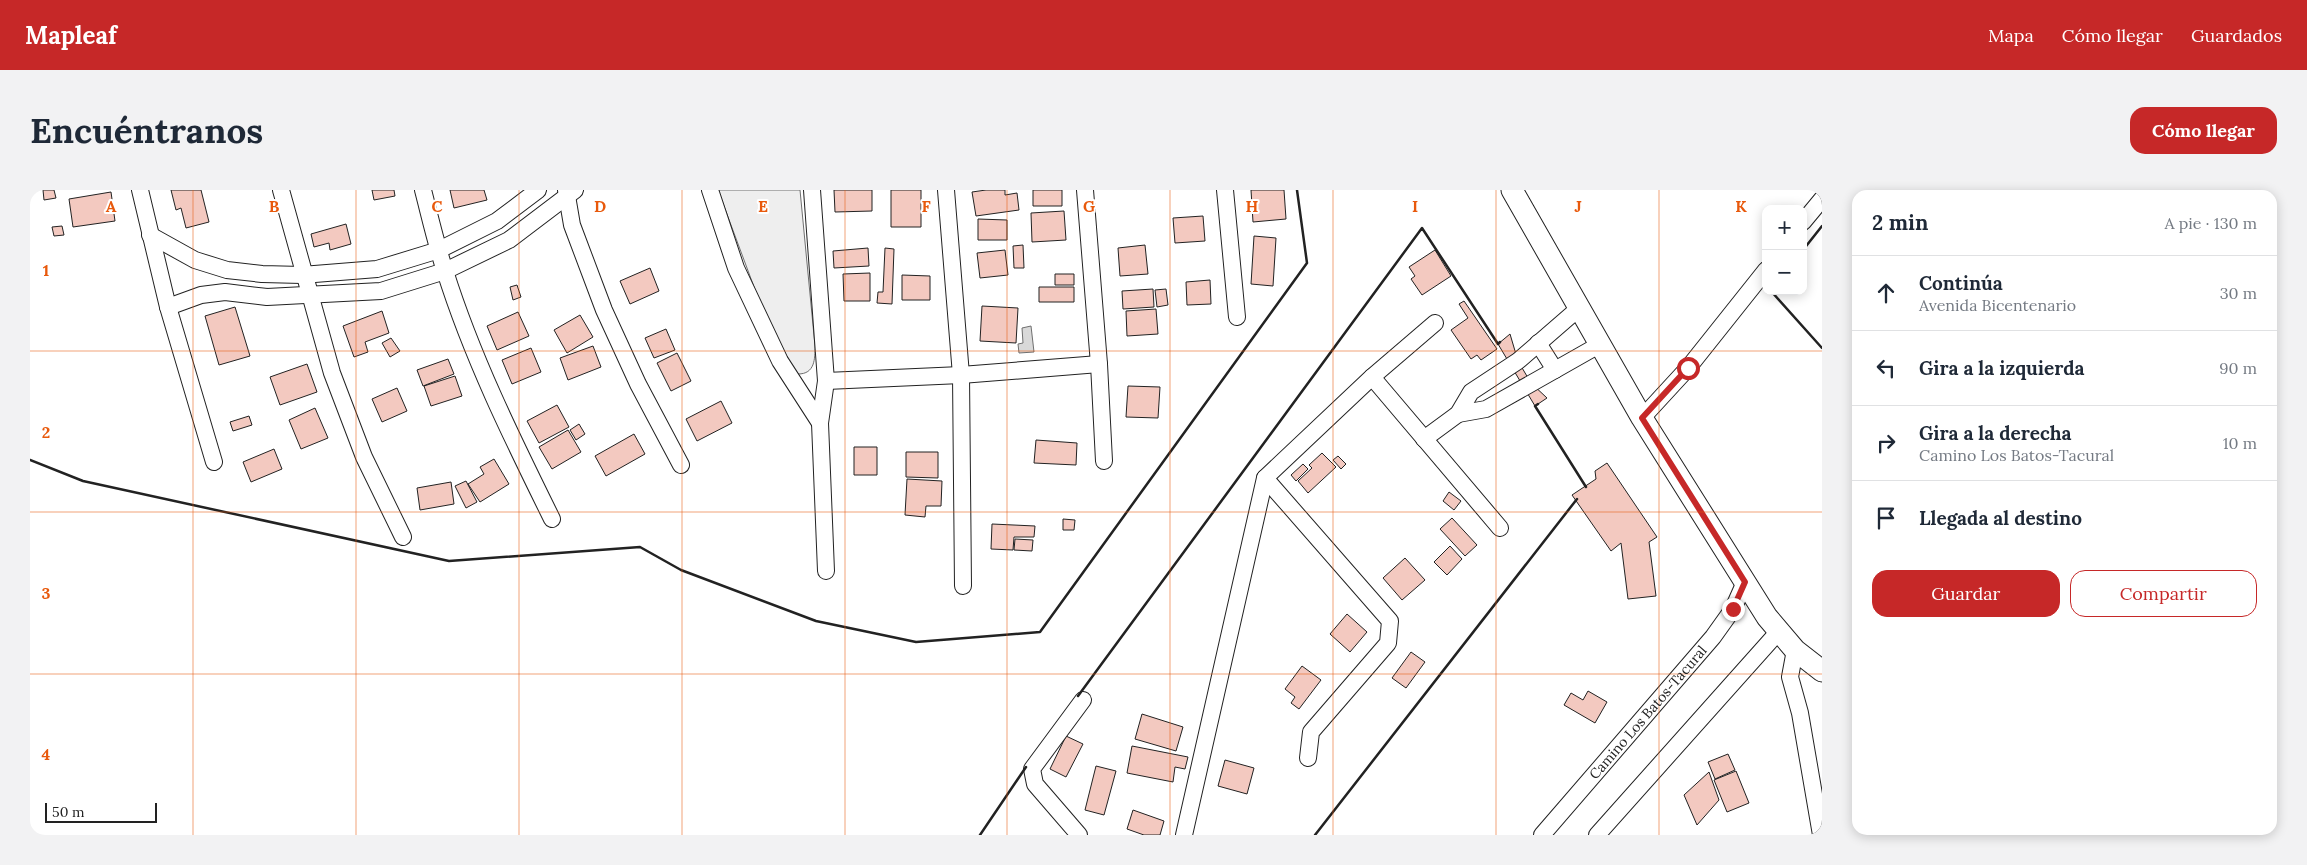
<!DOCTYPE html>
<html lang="es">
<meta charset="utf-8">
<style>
:root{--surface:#fff;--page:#f2f2f3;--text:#1f2937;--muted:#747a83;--line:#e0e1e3;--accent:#c62828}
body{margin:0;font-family:Lora,serif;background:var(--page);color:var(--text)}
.controls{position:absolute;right:15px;top:15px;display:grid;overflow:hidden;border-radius:10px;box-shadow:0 2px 12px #0003}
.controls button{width:45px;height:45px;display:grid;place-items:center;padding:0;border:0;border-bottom:1px solid var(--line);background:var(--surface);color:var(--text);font:25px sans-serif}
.scale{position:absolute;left:15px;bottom:12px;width:112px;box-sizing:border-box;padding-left:5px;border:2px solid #222;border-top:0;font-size:14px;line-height:18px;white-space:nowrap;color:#222;-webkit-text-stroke:4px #fff;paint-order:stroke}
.stop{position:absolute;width:15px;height:15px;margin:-11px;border:4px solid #c62828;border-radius:50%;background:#fff}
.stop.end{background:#c62828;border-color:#fff;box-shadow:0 1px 5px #0008}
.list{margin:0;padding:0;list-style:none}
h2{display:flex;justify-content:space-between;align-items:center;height:65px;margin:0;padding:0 20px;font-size:21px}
h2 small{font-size:16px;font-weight:400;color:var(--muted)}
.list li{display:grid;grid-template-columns:32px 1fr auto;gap:15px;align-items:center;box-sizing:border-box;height:75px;padding:0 20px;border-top:1px solid var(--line)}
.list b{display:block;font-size:19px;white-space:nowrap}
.list p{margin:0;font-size:16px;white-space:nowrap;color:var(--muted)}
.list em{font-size:16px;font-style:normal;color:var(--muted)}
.actions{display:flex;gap:10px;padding:15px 20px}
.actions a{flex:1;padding:11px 0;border:1px solid var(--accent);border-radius:15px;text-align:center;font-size:18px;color:var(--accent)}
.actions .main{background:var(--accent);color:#fff}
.icon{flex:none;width:28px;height:28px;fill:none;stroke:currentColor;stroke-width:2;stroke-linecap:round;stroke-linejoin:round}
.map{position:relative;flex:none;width:1792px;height:645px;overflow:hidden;border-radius:15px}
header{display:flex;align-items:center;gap:30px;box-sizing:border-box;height:70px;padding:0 25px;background:var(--accent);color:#fff}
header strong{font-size:24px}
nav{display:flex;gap:28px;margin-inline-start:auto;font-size:18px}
.intro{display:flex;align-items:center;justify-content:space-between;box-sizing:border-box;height:120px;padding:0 30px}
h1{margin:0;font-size:35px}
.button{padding:12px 22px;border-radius:15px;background:var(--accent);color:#fff;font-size:18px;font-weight:700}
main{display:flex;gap:30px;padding:0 30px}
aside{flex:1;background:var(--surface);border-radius:15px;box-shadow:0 2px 12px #0003}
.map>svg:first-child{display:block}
.green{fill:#eee;stroke:#6f6f6f}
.water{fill:#d9d9d9;stroke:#6f6f6f}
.building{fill:#f3c9c0;stroke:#222}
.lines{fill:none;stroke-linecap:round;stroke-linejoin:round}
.minor-casing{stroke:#222;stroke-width:18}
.major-casing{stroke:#222;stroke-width:23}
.minor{stroke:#fff;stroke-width:16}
.major{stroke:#fff;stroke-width:21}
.wall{stroke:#222;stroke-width:2.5}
.route{stroke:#c62828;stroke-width:6}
.grid{fill:none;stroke:#e8590c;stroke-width:1;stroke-opacity:0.55}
.labels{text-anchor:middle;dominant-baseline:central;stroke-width:4;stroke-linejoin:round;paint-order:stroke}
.street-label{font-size:14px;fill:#222;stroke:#fff}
.grid-label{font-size:16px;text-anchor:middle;font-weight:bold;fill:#e8590c;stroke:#fff;stroke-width:4;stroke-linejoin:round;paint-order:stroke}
</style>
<header>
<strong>Mapleaf</strong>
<nav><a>Mapa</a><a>Cómo llegar</a><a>Guardados</a></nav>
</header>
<div class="intro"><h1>Encuéntranos</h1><a class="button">Cómo llegar</a></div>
<main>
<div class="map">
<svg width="1792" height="645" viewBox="0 0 1792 645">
<rect width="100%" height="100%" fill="#fff"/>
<path class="green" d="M688,0H770L785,156C785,169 785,184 768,184L753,165L730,113Z"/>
<path class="water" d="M1001,136L1004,162L989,163L988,154L993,153L992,138Z"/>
<path class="building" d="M13,0H24L26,8L14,10Z
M141,0H171L179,32L156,38L151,18L146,20Z
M342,0H364L365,6L344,10Z
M420,0H454L457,10L424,18Z
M804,0H842V21L805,22Z
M861,0H891V37H861Z
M956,0H975V5L987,3L989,20L946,26L942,2Z
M1003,0H1032V16H1003Z
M1221,0H1254L1256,29L1223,32Z
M81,2L85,31L43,37L39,9Z
M1034,21L1036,50L1002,52L1001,23Z
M1173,26L1175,51L1145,53L1143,28Z
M948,29L977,30V50H948Z
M316,34L321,54L300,60L299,53L284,57L281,44Z
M32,36L34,45L24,46L22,37Z
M1224,46L1246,48L1243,96L1221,94Z
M993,55L994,78H984L983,56Z
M1115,55L1118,84L1090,86L1088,58Z
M838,58L839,76L804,78L803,61Z
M855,58L864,59L862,114L847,113L848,102H853Z
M975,60L978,85L950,88L947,63Z
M1405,60L1421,86L1392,105L1381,89L1385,86L1379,77Z
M620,78L629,101L600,114L590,91Z
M840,83V111H814L813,84Z
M1025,84H1044V95H1025Z
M872,85L900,86V110H872Z
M1180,90L1181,114L1157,115L1156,92Z
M487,95L491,107L483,110L480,97Z
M1009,97H1044V112H1009Z
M1123,99L1124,117L1093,119L1092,101Z
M1136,99L1138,115L1127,117L1125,100Z
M1434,111L1467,159L1451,170L1447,165L1441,169L1421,140L1438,128L1429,114Z
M952,116L988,118L986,153L950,151Z
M205,117L220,166L189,175L175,126Z
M1126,119L1128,144L1097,146L1096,121Z
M352,121L359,143L335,152L338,162L324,167L313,136Z
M488,122L499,146L467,160L457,136Z
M550,125L563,147L537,163L524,140Z
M636,139L645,160L624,168L615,148Z
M1480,144L1488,171L1501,193L1517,208L1505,216L1468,154Z
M361,148L370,161L360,167L352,153Z
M563,156L571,177L538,190L530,168Z
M501,158L511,182L482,194L472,170Z
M647,163L661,191L641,201L627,173Z
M418,169L424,184L393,196L387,180Z
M277,174L287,202L250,215L240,187Z
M425,186L432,206L401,216L394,196Z
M1098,196L1130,197L1128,228L1096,227Z
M367,198L377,221L352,232L342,209Z
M691,211L702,233L667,251L656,229Z
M527,215L539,237L509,253L497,231Z
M285,218L298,248L271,259L259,230Z
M219,226L222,235L203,241L200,232Z
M549,234L555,244L546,250L540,240Z
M538,240L551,262L522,279L509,257Z
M604,244L615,264L576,286L565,266Z
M1006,250L1047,253L1046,275L1004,273Z
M824,257H847V285H824Z
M244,259L252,279L221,292L213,272Z
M876,262H908V288L876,287Z
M1292,263L1306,277L1278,303L1268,291L1282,278L1279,275Z
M1308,266L1316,274L1311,279L1303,270Z
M464,269L479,294L450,312L438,294L454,284L450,277Z
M1577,273L1627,347L1619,352L1626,406L1598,409L1591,353L1581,361L1542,305L1566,289L1565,281Z
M1273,274L1278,279L1266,291L1261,285Z
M877,289L912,291L911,316H896L895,327L875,325Z
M436,291L447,312L436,318L425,296Z
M421,292L424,314L390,320L387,298Z
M1419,302L1431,311L1424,320L1413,311Z
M1422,328L1447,355L1435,366L1410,339Z
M1033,329L1045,330L1044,340H1033Z
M962,334L1005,336L1004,347H984L983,360L961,359Z
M985,349L1003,350L1002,361L984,360Z
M1420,356L1432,369L1417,385L1404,372Z
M1375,368L1395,390L1372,410L1353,388Z
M1317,424L1337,442L1320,462L1300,444Z
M1381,462L1395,472L1376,498L1362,488Z
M1272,476L1291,490L1269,519L1261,513L1265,507L1255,499Z
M1558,501L1577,512L1565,533L1534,515L1541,503L1553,510Z
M1112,524L1153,537L1146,561L1105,549Z
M1036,546L1053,554L1036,587L1020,579Z
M1102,556L1158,567L1155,579L1145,577L1143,592L1097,583Z
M1698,564L1705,580L1685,589L1678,572Z
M1195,570L1224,578L1217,604L1188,596Z
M1066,576L1086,581L1074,625L1055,620Z
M1706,581L1719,613L1697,622L1684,590Z
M1679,582L1689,610L1667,635L1654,605Z
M1103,620L1134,631L1130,645H1114L1097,639Z"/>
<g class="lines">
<defs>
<g id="minor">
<path d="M110,0L138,117L184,272"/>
<path d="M251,0L302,183L334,267L373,347"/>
<path d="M393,0C400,27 406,54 415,81C442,167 482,248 522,329"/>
<path d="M536,0L542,35L574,120L608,194L651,275"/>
<path d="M680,0L706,78L750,171L790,233"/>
<path d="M782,0L796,191L790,233L796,381"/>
<path d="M916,0L931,185L933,396"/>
<path d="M1055,0L1069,174L1074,271"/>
<path d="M1195,0L1207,127"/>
<path d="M1773,32L1792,9"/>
<path d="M120,45L165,70L197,80L232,84L272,85L347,79L409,60L467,31L508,0"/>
<path d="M138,117L171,105L195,102L237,107L351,101L415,81L479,50L545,0"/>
<path d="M1508,153L1525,180"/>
<path d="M1342,187L1470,338"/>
<path d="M796,191L931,185L1069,174"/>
<path d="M1428,224L1456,219L1569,155"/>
<path d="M1612,228L1658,178L1736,80"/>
<path d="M1394,249L1428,224L1441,202L1488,171L1548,119"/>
<path d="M1235,288L1360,431L1358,453L1281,542L1278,568"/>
<path d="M1765,460L1760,487L1770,523L1791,645"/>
<path d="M1049,645L1005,594L1002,579L1053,510"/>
<path d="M1154,645L1235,288L1342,187L1405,133"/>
<path id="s1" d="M1512,645L1683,447L1703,419L1715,392"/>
<path d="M1567,645L1749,441"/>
</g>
<path id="major" d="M1482,0L1612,228L1737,427L1765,460L1792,481"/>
</defs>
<use href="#minor" class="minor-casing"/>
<use href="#major" class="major-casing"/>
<use href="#minor" class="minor"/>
<use href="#major" class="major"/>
<path class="wall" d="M1773,60L1792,36
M1741,101L1792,158
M1508,214L1505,216L1556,297
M0,270L53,291L419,371L610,357L651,380L786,431L886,452L1010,442L1277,73L1267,0
M1048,506L1392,38L1468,154L1470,152
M950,645L996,577
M1285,645L1547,309"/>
</g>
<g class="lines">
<path class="route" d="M1658,178L1612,228L1715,392L1703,419"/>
</g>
<path class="grid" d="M163,0V645M326,0V645M489,0V645M652,0V645M815,0V645M977,0V645M1140,0V645M1303,0V645M1466,0V645M1629,0V645M0,161H1792M0,322H1792M0,484H1792"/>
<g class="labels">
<g class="street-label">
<text stroke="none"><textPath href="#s1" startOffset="162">Camino Los Batos-Tacural</textPath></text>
</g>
</g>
<g class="grid-label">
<text x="81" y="22">A</text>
<text x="244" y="22">B</text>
<text x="407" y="22">C</text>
<text x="570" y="22">D</text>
<text x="733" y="22">E</text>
<text x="896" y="22">F</text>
<text x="1059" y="22">G</text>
<text x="1222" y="22">H</text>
<text x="1385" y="22">I</text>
<text x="1548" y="22">J</text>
<text x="1711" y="22">K</text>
<text x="16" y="86">1</text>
<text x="16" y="248">2</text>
<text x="16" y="409">3</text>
<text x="16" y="570">4</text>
</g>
</svg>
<div class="controls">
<button>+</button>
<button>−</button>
</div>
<div class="scale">50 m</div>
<div class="stop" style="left:1658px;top:178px"></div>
<div class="stop end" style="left:1703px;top:419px"></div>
</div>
<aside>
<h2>2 min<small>A pie · 130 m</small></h2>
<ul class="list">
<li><svg class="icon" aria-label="ahead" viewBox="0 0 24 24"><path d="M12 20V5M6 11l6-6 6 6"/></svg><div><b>Continúa</b><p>Avenida Bicentenario</p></div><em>30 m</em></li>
<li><svg class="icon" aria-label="left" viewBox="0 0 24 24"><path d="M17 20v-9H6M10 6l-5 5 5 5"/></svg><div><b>Gira a la izquierda</b></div><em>90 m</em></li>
<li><svg class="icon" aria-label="right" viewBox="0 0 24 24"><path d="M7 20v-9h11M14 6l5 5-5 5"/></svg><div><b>Gira a la derecha</b><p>Camino Los Batos-Tacural</p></div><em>10 m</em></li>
<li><svg class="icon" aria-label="arrive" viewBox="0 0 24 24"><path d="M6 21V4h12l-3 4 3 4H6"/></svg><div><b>Llegada al destino</b></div></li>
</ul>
<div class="actions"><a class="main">Guardar</a><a>Compartir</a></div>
</aside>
</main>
